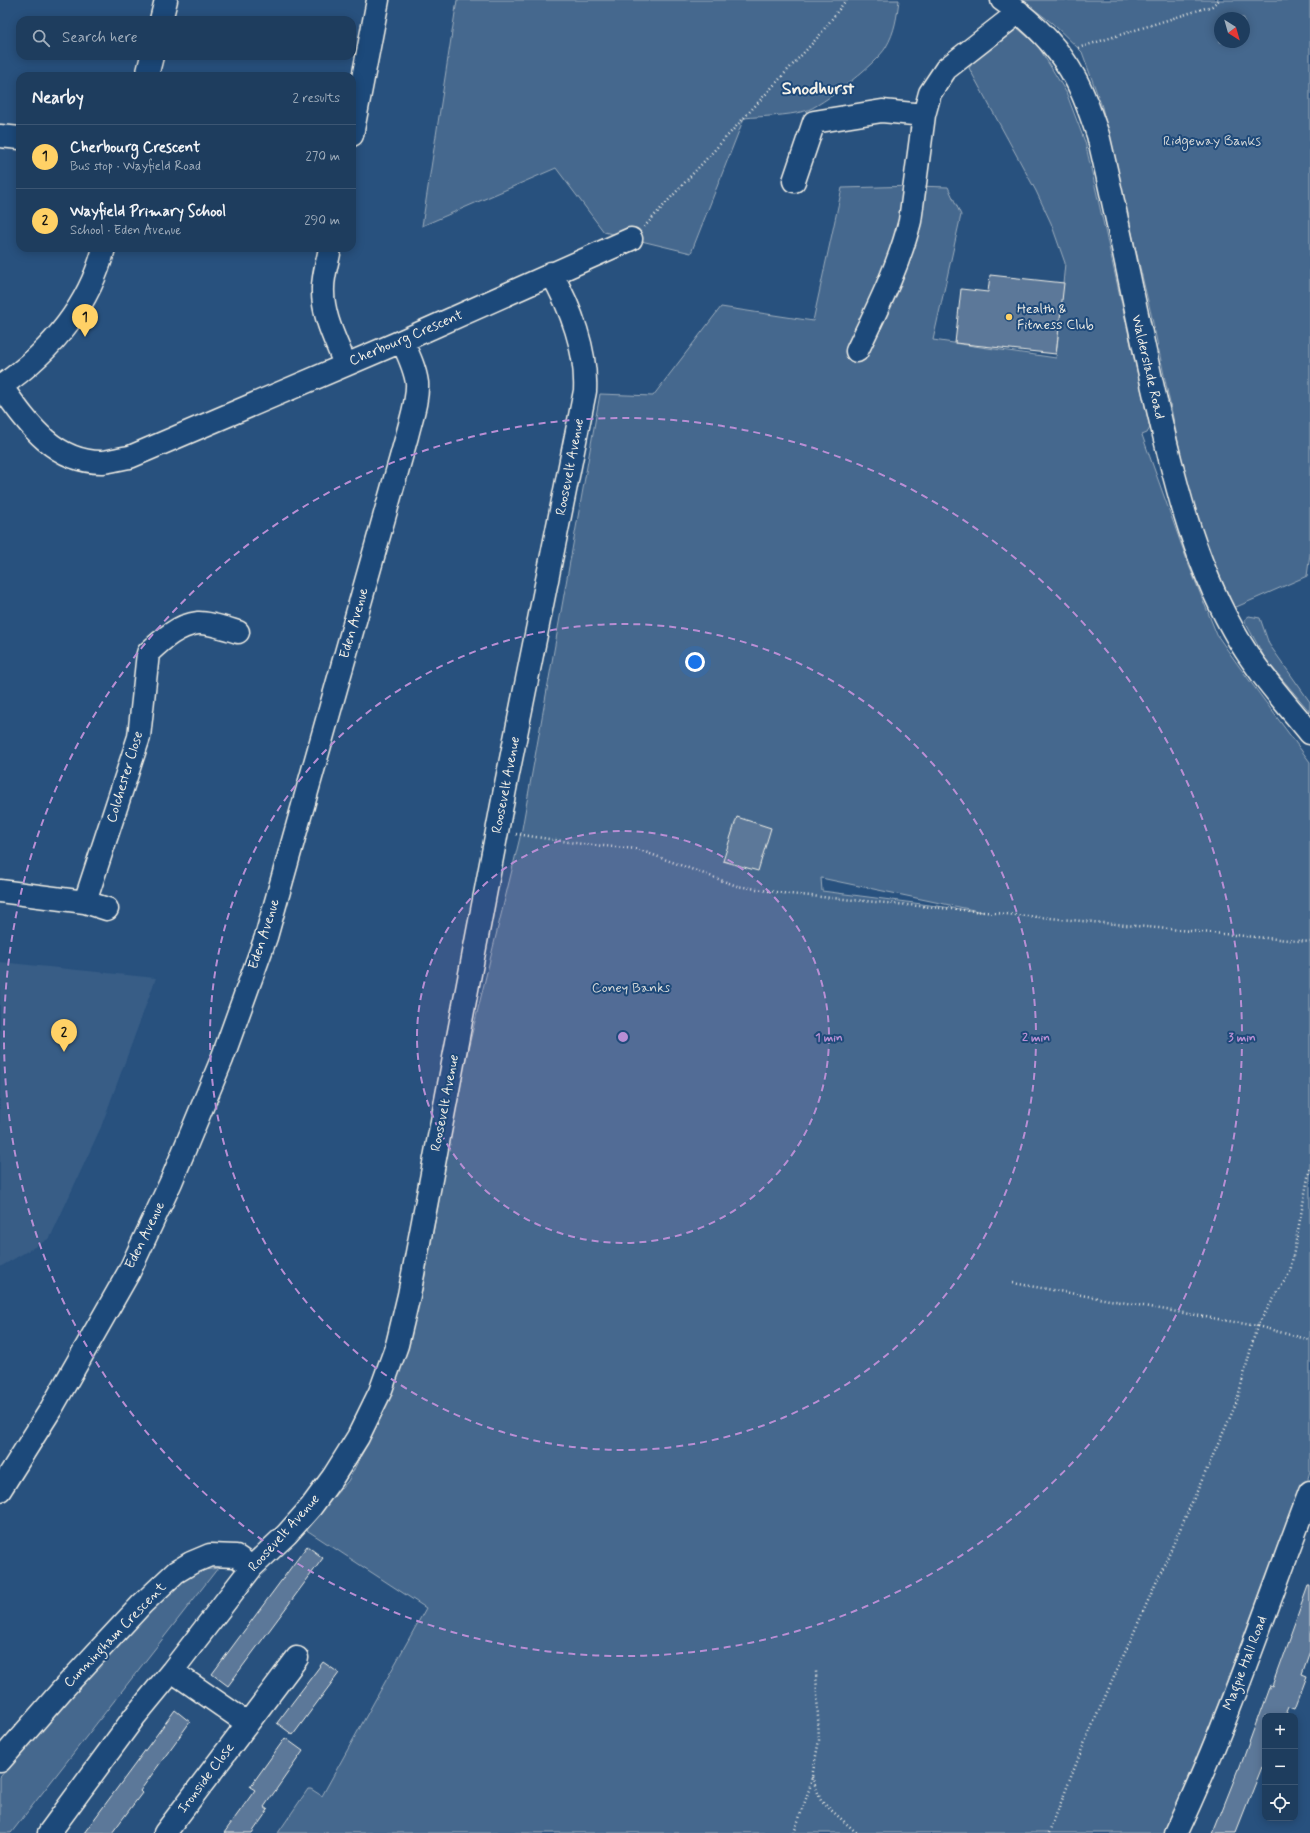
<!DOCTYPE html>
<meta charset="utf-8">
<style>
:root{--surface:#1e3d5e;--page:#264464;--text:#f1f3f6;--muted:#a1aebc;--line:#3c5673;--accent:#ffd166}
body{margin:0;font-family:Mynerve,sans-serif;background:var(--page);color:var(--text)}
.controls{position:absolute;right:12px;bottom:12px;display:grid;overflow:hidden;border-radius:8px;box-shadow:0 2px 10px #0003}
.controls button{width:36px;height:36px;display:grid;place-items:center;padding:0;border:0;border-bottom:1px solid var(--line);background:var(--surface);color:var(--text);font:20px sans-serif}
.compass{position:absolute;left:1214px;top:12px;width:36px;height:36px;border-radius:50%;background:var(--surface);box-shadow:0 2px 10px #0003;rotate:143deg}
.you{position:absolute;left:695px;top:662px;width:14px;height:14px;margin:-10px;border:3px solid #fff;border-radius:50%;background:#1a73e8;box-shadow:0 0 0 6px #1a73e833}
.badge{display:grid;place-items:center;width:26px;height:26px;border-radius:50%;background:var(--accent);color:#111;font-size:13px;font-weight:700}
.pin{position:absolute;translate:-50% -33px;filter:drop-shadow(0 1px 2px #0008)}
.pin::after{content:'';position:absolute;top:21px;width:14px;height:12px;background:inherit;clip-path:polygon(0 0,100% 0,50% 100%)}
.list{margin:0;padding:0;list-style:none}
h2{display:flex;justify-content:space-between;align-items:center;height:52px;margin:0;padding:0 16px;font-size:17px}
h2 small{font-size:13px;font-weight:400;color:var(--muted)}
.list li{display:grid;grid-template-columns:26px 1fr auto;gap:12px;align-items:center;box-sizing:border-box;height:64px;padding:0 16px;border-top:1px solid var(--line)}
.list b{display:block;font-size:15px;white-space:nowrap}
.list p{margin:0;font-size:13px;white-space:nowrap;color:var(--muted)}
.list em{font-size:13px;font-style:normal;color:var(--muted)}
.icon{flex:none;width:22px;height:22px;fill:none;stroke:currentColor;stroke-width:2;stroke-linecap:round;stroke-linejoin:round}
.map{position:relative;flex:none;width:1310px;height:1833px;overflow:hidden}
.search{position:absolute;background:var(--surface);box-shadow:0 2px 10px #0003;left:16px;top:16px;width:340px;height:44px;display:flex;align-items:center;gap:10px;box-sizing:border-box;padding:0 14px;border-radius:12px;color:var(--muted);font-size:15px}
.panel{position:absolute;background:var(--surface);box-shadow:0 2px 10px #0003;left:16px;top:72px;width:340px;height:180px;border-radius:12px}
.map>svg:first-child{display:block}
.built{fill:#375d86}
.green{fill:#45688e;stroke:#9cacbb;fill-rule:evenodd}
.building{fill:#5b7899;stroke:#f4f1e8}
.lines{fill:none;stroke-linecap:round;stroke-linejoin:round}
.minor-casing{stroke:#f4f1e8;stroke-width:25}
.path{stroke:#f4f1e8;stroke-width:2.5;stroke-dasharray:1 3;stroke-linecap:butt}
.minor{stroke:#1f4a7a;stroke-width:22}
.ring{fill:none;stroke:#b88ed4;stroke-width:2;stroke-dasharray:7 5}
.poi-dot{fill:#ffd166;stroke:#1f4a7a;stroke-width:1.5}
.labels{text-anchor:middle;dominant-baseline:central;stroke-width:4;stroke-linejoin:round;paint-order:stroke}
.park-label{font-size:14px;fill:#dadcda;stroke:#1f4a7a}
.poi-label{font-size:14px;fill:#f4f1e8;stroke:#1f4a7a;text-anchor:start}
.street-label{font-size:14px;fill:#f4f1e8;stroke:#1f4a7a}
.district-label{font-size:18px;font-weight:bold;fill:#f4f1e8;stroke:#1f4a7a}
.centre{fill:#b88ed4;stroke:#1f4a7a;stroke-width:2}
.ring-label{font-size:12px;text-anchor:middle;font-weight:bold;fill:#b88ed4;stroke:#1f4a7a;stroke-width:4;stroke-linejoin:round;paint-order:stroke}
</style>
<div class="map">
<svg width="1310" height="1833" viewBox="0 0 1310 1833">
<rect width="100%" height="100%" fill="#28517e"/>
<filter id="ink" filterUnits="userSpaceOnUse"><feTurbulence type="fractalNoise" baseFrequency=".025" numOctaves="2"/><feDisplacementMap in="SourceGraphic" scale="8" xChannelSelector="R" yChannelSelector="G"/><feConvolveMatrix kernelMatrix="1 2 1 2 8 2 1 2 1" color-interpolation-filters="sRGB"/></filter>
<g filter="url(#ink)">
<path class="built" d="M0,962L156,978L101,1127L50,1238L0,1267Z"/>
<path class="green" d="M457,0H899C897,16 895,32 886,47C878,62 821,107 805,111C786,116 764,116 744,118L691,253L604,232L556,168L422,226Z
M1022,0H1310V554L1307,576L1234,608L1205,543L1184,470L1152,318L1102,107L1082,52L1052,23ZM1220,18H1244V42H1220Z
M1014,25L1038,46L1066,92L1085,142L1150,428L1147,433L1142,435L1188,563L1217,635L1238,665L1310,762V1471L1301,1504L1170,1833H278L308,1789H311L322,1796L426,1608L305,1529L348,1481L382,1415L422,1292L438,1205L432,1197L522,829L600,394L653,396L721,307L813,321L842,188L915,186L948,187L961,215L933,340L1056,358L1065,263L1051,223L1036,191L969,68L979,54ZM821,878L983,912L822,891Z
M1249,616L1260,618L1269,644L1310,702V712L1266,660L1245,622V619Z
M218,1568L11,1833H0V1777L91,1675L172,1589L197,1571Z"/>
<path class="building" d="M990,275L1064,283L1056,354L955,343L961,289L988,292Z
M737,817L771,828L758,871L723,861Z
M307,1546L323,1558L228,1686L212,1674Z
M1308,1586H1310V1651L1302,1674L1307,1676L1295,1708L1289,1706L1285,1716H1265V1768L1262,1767L1236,1833H1213L1238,1770H1239L1270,1685L1272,1686Z
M323,1662L339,1673L293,1735L277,1723Z
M175,1710L190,1722L140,1791L142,1793L112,1833H84Z
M285,1738L303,1751L264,1807L268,1810L252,1833H224L255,1790L250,1787Z"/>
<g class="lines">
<defs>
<path id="minor" d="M1002,0C1031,20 1058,47 1075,78C1085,96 1091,116 1098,135C1118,219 1134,304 1153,388C1172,471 1191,555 1233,630C1253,667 1283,700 1310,733
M161,20L166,0
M147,76L152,56
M352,135L378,0
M0,136L20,138
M794,181L814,122L882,111L924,115
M330,248C328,261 323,275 323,288C322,315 335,339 345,364
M857,351C877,309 899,266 910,221L924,115L930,93L946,69L1019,12
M1,386C26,421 53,463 103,462C112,461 121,458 130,457L402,341L631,239
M0,387C49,353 89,307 104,248
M0,891L85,902L107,909
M85,902L139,737L148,653C162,640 178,625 198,623C208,622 228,629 238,632
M0,1490L51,1409L129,1272L171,1182L222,1059L266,937L407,436C411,419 418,400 417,383C415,368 408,354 402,341
M172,1671L247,1723
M0,1761L63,1689L142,1604L176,1572L191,1563L210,1555L236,1556L252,1567
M49,1833L135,1716L172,1671L252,1567L287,1534L311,1507L333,1477L358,1437L380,1392L397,1345L409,1295L506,784L585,391C587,351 571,308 551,273
M165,1833L297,1658
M1176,1833C1228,1723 1267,1605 1310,1492"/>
</defs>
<use href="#minor" class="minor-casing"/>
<path class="path" d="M1078,48L1212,6L1219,0
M644,227L819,36L846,0
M516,834L582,844L637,849L737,886L789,894L1310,942
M1013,1283L1257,1326L1310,1340
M812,1777L821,1801L857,1833
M794,1833L810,1787L819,1740L816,1671
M1049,1833L1084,1744L1236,1404L1257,1326L1290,1272L1310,1167"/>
<use href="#minor" class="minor"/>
</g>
</g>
<circle cx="623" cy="1037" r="206" fill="#b88ed4" fill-opacity=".12"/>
<g class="ring">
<circle cx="623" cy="1037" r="206"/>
<circle cx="623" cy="1037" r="413"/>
<circle cx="623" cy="1037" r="619"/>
</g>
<circle class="poi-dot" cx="1009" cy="317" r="4"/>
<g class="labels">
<g class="park-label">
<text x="1212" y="141">Ridgeway Banks</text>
<text x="631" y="988">Coney Banks</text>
</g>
<g class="poi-label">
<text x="1017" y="309">Health &amp;<tspan x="1017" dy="16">Fitness Club</tspan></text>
</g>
<g class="street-label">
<text transform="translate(406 338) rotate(-23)">Cherbourg Crescent</text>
<text transform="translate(1148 367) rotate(77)">Walderslade Road</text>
<text transform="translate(570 467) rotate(-79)">Roosevelt Avenue</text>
<text transform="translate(354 623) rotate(-74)">Eden Avenue</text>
<text transform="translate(125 777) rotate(-73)">Colchester Close</text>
<text transform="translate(506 785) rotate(-79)">Roosevelt Avenue</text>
<text transform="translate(264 934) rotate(-72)">Eden Avenue</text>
<text transform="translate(445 1103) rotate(-79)">Roosevelt Avenue</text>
<text transform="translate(145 1235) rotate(-64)">Eden Avenue</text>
<text transform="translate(284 1533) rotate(-48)">Roosevelt Avenue</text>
<text transform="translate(115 1635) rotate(-46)">Cunningham Crescent</text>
<text transform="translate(1245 1663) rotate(-69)">Magpie Hall Road</text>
<text transform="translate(206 1778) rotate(-53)">Ironside Close</text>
</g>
<g class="district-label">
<text x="818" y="89">Snodhurst</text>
</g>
</g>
<circle cx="623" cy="1037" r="6" class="centre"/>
<g class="ring-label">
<text x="829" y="1041">1 min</text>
<text x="1036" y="1041">2 min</text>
<text x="1242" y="1041">3 min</text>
</g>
</svg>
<div class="controls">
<button>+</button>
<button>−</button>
<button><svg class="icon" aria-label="locate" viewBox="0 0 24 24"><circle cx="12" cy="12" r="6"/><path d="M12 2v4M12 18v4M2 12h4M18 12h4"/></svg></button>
</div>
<svg class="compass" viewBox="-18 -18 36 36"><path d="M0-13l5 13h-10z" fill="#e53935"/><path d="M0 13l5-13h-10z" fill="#a1aebc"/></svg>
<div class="you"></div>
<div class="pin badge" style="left:85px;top:337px">1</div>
<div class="pin badge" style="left:64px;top:1052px">2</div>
<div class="search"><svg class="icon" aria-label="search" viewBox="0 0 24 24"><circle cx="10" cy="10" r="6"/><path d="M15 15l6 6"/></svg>Search here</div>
<section class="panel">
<h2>Nearby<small>2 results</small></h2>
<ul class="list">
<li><span class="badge">1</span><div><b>Cherbourg Crescent</b><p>Bus stop · Wayfield Road</p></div><em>270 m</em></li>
<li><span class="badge">2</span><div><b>Wayfield Primary School</b><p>School · Eden Avenue</p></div><em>290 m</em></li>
</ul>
</section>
</div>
